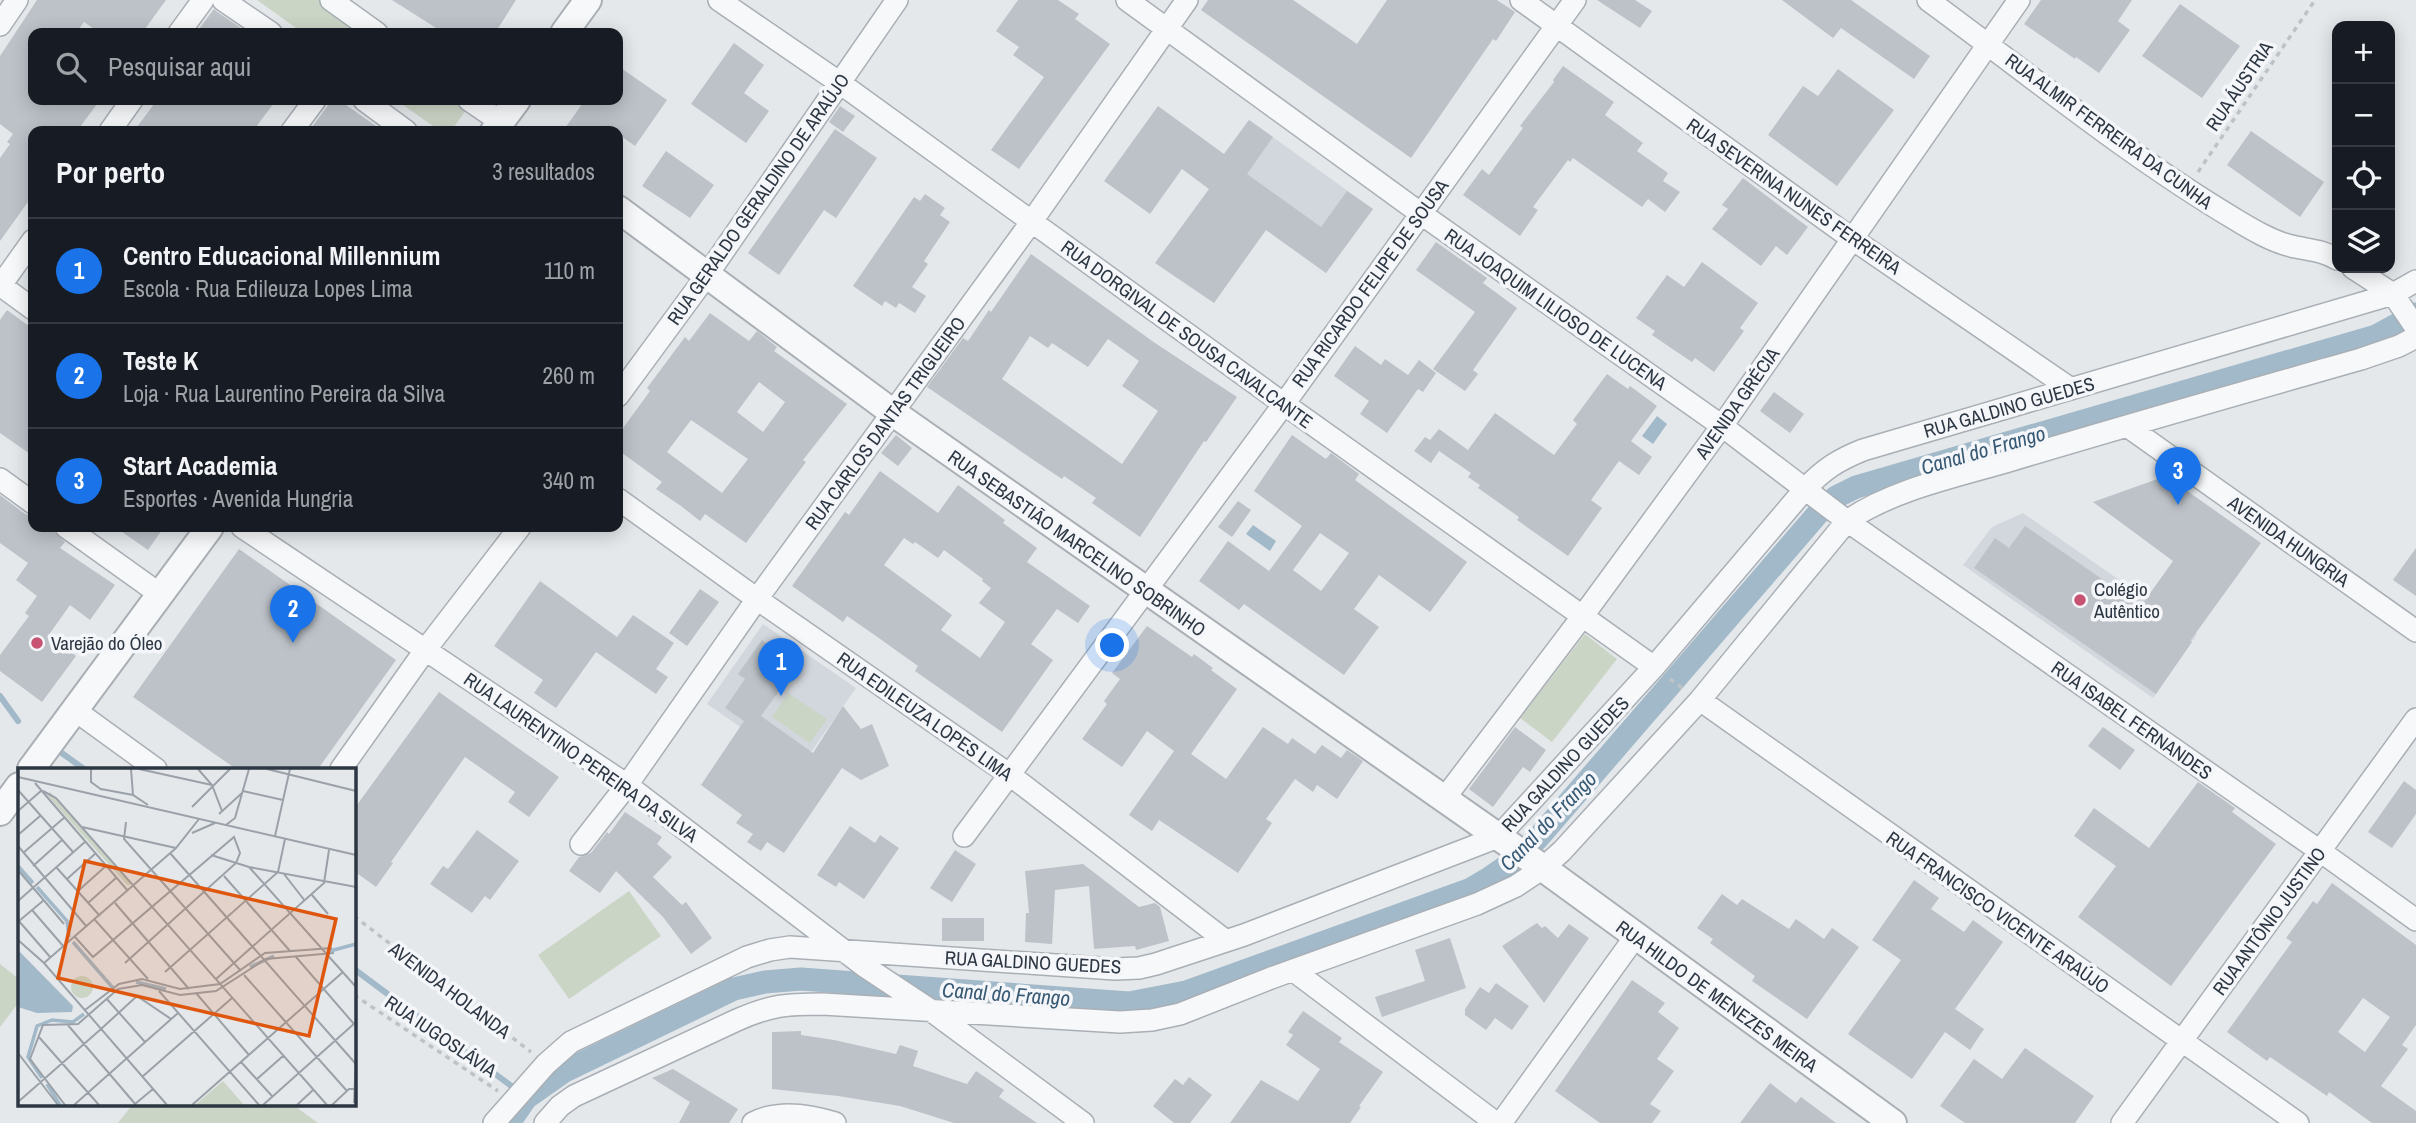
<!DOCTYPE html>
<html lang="pt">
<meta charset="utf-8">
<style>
:root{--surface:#171b24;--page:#20242c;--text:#f1f3f6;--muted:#9ea1a6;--line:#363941;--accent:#1a73e8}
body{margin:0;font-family:"Archivo Narrow",sans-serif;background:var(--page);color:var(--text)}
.controls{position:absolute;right:21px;top:21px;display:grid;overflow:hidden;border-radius:14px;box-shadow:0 4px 18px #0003}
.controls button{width:63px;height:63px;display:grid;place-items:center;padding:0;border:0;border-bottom:2px solid var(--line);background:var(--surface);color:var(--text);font:35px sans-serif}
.you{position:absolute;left:1113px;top:646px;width:24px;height:24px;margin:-18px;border:5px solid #fff;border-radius:50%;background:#1a73e8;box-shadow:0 0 0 10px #1a73e833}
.badge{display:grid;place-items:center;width:46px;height:46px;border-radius:50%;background:var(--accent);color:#fff;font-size:23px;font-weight:700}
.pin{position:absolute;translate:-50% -58px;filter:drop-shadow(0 2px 4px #0008)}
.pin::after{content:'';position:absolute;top:37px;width:24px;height:21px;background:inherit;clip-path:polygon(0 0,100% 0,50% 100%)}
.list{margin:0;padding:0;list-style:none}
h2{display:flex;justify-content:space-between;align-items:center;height:91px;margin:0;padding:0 28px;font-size:30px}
h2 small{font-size:23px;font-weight:400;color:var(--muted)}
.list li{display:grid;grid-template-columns:46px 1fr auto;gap:21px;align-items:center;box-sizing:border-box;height:105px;padding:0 28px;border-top:2px solid var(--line)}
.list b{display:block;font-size:26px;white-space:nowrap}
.list p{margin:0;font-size:23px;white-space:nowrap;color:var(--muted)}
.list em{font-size:23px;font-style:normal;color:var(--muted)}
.icon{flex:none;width:38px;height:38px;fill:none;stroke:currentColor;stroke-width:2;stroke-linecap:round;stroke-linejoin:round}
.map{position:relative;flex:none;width:2416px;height:1123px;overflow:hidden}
.search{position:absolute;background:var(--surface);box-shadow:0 4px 18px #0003;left:28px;top:28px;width:595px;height:77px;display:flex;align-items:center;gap:18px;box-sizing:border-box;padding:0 24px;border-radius:14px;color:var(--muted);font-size:26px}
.panel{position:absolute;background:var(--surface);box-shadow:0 4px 18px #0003;left:28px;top:126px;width:595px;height:406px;border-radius:14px}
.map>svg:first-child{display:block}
.built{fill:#d2d7dd}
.green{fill:#cbd5c6}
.water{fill:#a2b9c9}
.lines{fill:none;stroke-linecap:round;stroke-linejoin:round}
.stream{stroke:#a2b9c9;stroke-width:6}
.canal{stroke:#a2b9c9;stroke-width:23}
.building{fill:#bcc2c8;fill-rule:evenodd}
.minor-casing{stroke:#a9afb5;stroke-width:24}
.tertiary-casing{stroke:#a9afb5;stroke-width:30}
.path{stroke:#bec2c7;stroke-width:3.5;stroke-dasharray:5 5;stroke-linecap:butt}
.minor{stroke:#f7f8fa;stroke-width:21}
.tertiary{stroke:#f7f8fa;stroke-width:26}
.poi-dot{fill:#c85271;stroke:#f4f6f9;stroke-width:2.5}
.labels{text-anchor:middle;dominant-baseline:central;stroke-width:7;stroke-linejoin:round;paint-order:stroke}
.street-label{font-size:19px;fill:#2d3743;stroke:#f4f6f9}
.poi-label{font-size:19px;fill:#2d3743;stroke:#f4f6f9;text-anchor:start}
.water-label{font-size:21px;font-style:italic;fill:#385a75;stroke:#f4f6f9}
.inset-river{fill:none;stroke:#a2b9c9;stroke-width:3.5}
.inset-road{fill:none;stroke:#9ba1a8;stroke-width:2}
.view{fill:#df570f;fill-opacity:0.15;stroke:#df570f;stroke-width:3.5}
.inset-edge{fill:none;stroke:#2d3743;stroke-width:3.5}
</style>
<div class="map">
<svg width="2416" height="1123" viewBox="0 0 2416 1123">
<rect width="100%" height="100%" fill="#e4e8eb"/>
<path class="built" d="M1249,120L1373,209L1326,273L1202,184Z
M2023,513L2197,634L2153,698L1963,565L1992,527Z
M763,624L856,688L800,768L707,704Z"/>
<path class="green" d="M257,0H326L373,33H303Z
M396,100H467L471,103L451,131H440Z
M1585,634L1617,659L1552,742L1520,718Z
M788,693L827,719L810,743L772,717Z
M629,891L661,936L569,999L538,955Z
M0,964L19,979V1002L0,1027Z
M133,1104H292L318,1123H118Z"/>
<path class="water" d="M1657,416L1667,424L1653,444L1642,436Z
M1253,525L1276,541L1270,551L1246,534Z"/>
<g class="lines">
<path class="stream" d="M0,696L18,721
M59,751L84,769
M354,969L518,1091"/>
<path class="canal" d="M509,1123L526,1098L563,1072L734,989L765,982L801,979L1129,1003L1186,992L1471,889C1497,875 1517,860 1538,838L1821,510L1836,497L1856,487L2376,336L2416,314"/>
</g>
<path class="building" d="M37,0H166L142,33H100L84,22L76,33H33V100H100L77,131H33V195L0,241V158L10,144L7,142L13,134L0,124V56Z
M392,0H516L495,33H444Z
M1018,0H1058L1079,14L1075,19L1110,44L1019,169L991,150L1044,77L1013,55L1019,47L996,31Z
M1208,0H1293L1357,44L1387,0H1497L1515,12L1496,41L1493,39L1411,158L1201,10Z
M1597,0H1635L1652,11L1640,28Z
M1782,0H1851L1930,56L1914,79L1841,28L1833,38Z
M2041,0H2132L2118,21L2130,30L2099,73L2076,57L2075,59L2024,24Z
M2180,4L2240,46L2202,98L2142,56Z
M214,9L216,11L248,33H196Z
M734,43L764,65L744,93L769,111L746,143L691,104Z
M618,66L667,100L635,146L618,134V131H563L585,100H618Z
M1563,66L1614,102L1605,115L1643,143L1637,151L1668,173L1663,181L1680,192L1665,212L1648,199L1642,207L1573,158L1570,162L1568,160L1533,207L1538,210L1520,236L1463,195L1482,169L1489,175L1523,128L1520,126L1554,82L1553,80Z
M1838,69L1894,110L1837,186L1768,135L1803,86L1818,96Z
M157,100H276L253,131H134Z
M332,100H339L383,131H309Z
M840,106L855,116L843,132L829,122Z
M1158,106L1224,154L1249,120L1273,137L1247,174L1321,227L1347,191L1373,209L1326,273L1266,230L1214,303L1155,263L1209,189L1182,169L1150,214L1104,181Z
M835,129L877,158L836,218L824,210L779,275L748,253Z
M2251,131L2324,182L2300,217L2227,165Z
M666,151L714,185L690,218L642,186Z
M1743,178L1808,227L1787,255L1776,246L1761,266L1712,229L1728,209L1722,205Z
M925,194L945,208L940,215L950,222L924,261L928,264L912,287L926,296L915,313L899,303L896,308L885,301L882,306L853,286L914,197L920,201Z
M1436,242L1487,278L1483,283L1517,308L1473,370L1478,374L1465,391L1433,369L1475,312L1416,270Z
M1031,254L1155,343L1237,397L1206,442L1204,441L1140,537L1092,503L1096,498L1064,476L1062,479L1035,461L927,387L963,338L968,341L989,310L991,312ZM1030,336L1048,348L1052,343L1088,367L1108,339L1139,361L1122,386L1158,411L1122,464L1002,379Z
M1702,262L1758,303L1740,328L1744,331L1714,372L1695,358L1692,362L1671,348L1652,335L1655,331L1636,318L1667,275L1684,287Z
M7,310L33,329V456L0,433V320Z
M710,313L749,341L757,331L777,347L774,351L847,404L803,460L806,462L746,543L705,514L700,521L681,506L656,489L662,482L618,450V435L650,391L647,388L685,337L689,341ZM759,382L785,402L763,432L737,412ZM691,420L748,459L722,493L667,452Z
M1355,346L1381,365L1385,359L1408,375L1419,360L1436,373L1423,392L1418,389L1387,433L1360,414L1369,401L1334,376Z
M1607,374L1628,389L1630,386L1657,406L1631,441L1652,457L1639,475L1619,461L1591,500L1602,508L1568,556L1517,520L1519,517L1478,488L1480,485L1468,477L1471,473L1439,451L1431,463L1414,451L1425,437L1430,440L1439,429L1468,450L1495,413L1554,455L1577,424L1573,420Z
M1774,392L1804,414L1790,433L1760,411Z
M896,435L912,448L898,466L881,453Z
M1292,435L1326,459L1331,453L1359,474L1355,480L1467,562L1430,612L1379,575L1354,609L1379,627L1344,675L1244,604L1239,610L1199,581L1228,541L1269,571L1302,526L1254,491ZM1320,533L1349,553L1321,591L1293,570Z
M880,471L938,513L958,485L1005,520L1003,523L1037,548L1027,562L1090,606L1078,623L1057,609L1031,644L1053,660L1002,732L915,671L918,666L876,636L847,616L843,622L792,586L845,512L849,515ZM904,538L913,544L915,542L938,558L944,550L983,579L982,581L991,588L979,603L1005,622L980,658L941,630L952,615L884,565Z
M2166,476L2261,543L2190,641L2192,642L2156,694L1974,568L1995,538L2009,548L2025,526L2141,606L2173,561L2093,502Z
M0,495L25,514L33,516V527H47L54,531L65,542L60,548L115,585L90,620L70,605L48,636L76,656L42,702L0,671V655L29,616L25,613L37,596L16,580L28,563L0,543Z
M1238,501L1251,510L1232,537L1218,527Z
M115,527H164L148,550Z
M2416,548V596L2393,580Z
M239,549L396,660L318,769H236L133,697Z
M540,581L617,637L633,615L674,643L656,669L668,677L656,694L596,652L556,708L534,693L543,680L494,646Z
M700,589L719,602L687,646L669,633Z
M1147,626L1192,657L1194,654L1213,668L1211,670L1237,689L1191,754L1226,779L1263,727L1288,744L1292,738L1315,754L1322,745L1341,758L1347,750L1363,761L1337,799L1317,785L1313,792L1295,779L1266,819L1272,823L1238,873L1159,820L1152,831L1129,815L1174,751L1147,731L1122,767L1082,739L1107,704L1104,701L1120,679L1112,673Z
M762,640L798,665L761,716L813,753L843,706L861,729L872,724L889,766L861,780L842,768L784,853L767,842L761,851L747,842L753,834L736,823L742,815L701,785L744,721L725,708L745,679L738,674Z
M439,692L559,777L529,817L508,802L515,792L465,757L391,862L393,863L376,887L354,871V809Z
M1515,727L1546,750L1530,772L1523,767L1493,807L1469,789Z
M2103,727L2135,750L2120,770L2088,746Z
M2404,781L2416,790V814L2392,848L2368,832Z
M2198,782L2235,808L2232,812L2276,844L2171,986L2078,917L2116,866L2074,836L2094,808L2149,848Z
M625,812L662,837L657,844L672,857L653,877L682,905L686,902L712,938L691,954L663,917L616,871L600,893L569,871L579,857L591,853L607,832L609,834Z
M850,826L875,843L880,835L899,848L864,899L839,882L836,887L817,875Z
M477,830L519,861L490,900L485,896L472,913L430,884L443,866L448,869Z
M955,850L976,864L952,902L930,888Z
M1083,864L1139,907L1155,903L1160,907L1169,941L1136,950L1135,946L1094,949L1089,886L1055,890L1052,944L1025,942L1026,913H1029L1025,871Z
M1914,880L1939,898L1931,909L1964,932L1973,920L2003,942L1955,1009L1984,1029L1970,1050L1945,1032L1912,1079L1848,1034L1901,960L1872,940Z
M2332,883L2416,945V1025L2402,1045L2408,1049L2381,1086L2416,1111V1123H2372L2329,1092L2327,1096L2270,1057L2267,1061L2227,1032L2292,942L2286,938L2313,901L2317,904ZM2363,998L2390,1017L2365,1052L2338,1032Z
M1722,894L1737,905L1742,899L1789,929L1796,919L1824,939L1832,928L1859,947L1807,1019L1752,981L1755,976L1710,943L1713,939L1697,928Z
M942,918H984V941H942Z
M1537,923L1542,928L1545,926L1558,938L1569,924L1589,938L1544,1003L1502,946Z
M1450,938L1466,988L1382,1017L1375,997L1425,981L1415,950Z
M1632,980L1665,1003L1658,1012L1679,1028L1657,1059L1674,1071L1650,1104L1661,1111L1652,1123H1600L1555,1091Z
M1496,983L1529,1006L1512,1030L1495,1018L1486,1030L1465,1015V1009L1480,987L1489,993Z
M1303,1011L1342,1038L1339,1042L1383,1072L1359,1106L1361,1107L1350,1123H1230L1261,1080L1298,1101L1320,1069L1286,1045L1293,1035L1288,1032Z
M801,1031V1035L834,1040L896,1054L900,1045L918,1051L913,1066L967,1084L976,1071L1004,1090L999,1097L1037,1123H954L900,1106L838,1096L772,1089V1032Z
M2025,1048L2094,1096L2075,1123H1965L1940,1106L1974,1059L2002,1079Z
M673,1069L738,1109L729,1123H679L690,1102L652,1078Z
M1189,1077L1212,1095L1190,1123H1174L1153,1106L1175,1079L1183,1085Z
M1770,1083L1796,1103L1801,1097L1836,1123H1740Z"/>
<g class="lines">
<defs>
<path id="minor" d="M223,0L271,33
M331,0L377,33
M719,0L840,83L1284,404L1654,667
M1127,0L1420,213L1722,426L1847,521L2320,851L2416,920
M1521,0L1851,238L2071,389
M1928,0C2029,74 2126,154 2233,218C2251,229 2271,241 2291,246C2308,250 2322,250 2337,259
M0,25L17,0
M179,33L203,0
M364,100L406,131
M469,100L501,122
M110,131L132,100
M292,131L315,100
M2353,268L2393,294L2416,328
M0,285L33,309
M1,285L33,240
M618,396L707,275L897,0
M2127,426L2416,631
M0,479L33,503
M618,499L757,599L1010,775L1226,941
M66,527L161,595
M242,527L627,785L864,966L929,1009L1083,1123
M1700,700L2298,1123
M76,711L156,769
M341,769L426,649L520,527
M1444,799L1582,617L1722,426L2019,0
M964,836L1284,404L1575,0
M581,844L627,785L757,599L1032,221L1187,0
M1294,971L1496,1123
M494,1123L546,1064L571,1042L747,957L770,950L790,947L1115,969L1139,968L1156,964L1244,935L1498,837L1654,667L1805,489C1824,469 1838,460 1863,450L2393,294L2416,281
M545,1123L560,1106L574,1096L737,1020C771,1005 786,1004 823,1004L1120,1022L1152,1020L1180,1014L1271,978L1477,904L1516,886L1543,868L1562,851L1700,700L1847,521C1893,489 1959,476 2012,460C2128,425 2245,392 2361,359L2399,346L2416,337
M753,1123C778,1110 810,1115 835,1123
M1501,1123L1635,937
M2122,1123L2416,719"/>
<path id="tertiary" d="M564,33L588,0
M494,131L517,100
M618,209L892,412L1543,868L1893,1123
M31,769L210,527
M0,812L19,786"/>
</defs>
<use href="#minor" class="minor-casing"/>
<use href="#tertiary" class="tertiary-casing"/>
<path class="path" d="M2198,172L2315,0
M1670,679L1684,689
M354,916L531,1052
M354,995L498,1091"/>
<use href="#minor" class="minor"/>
<use href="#tertiary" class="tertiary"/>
</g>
<g class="poi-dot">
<circle cx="2080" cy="600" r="7"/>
<circle cx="37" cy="643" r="7"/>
</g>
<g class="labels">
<g class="street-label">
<text transform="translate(2239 86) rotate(-56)">RUA ÁUSTRIA</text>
<text transform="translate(2109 131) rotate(36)">RUA ALMIR FERREIRA DA CUNHA</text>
<text transform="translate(1794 196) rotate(35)">RUA SEVERINA NUNES FERREIRA</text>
<text transform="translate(758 199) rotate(-55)">RUA GERALDO GERALDINO DE ARAÚJO</text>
<text transform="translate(1370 283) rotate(-54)">RUA RICARDO FELIPE DE SOUSA</text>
<text transform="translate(1556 309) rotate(35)">RUA JOAQUIM LILIOSO DE LUCENA</text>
<text transform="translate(1187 334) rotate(36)">RUA DORGIVAL DE SOUSA CAVALCANTE</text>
<text transform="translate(1737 403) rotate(-55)">AVENIDA GRÉCIA</text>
<text transform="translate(2009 407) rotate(-16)">RUA GALDINO GUEDES</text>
<text transform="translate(885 423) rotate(-54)">RUA CARLOS DANTAS TRIGUEIRO</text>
<text transform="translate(2289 541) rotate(35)">AVENIDA HUNGRIA</text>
<text transform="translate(1077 543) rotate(35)">RUA SEBASTIÃO MARCELINO SOBRINHO</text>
<text transform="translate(925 716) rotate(35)">RUA EDILEUZA LOPES LIMA</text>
<text transform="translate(2132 720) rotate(35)">RUA ISABEL FERNANDES</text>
<text transform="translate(581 757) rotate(35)">RUA LAURENTINO PEREIRA DA SILVA</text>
<text transform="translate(1565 764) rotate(-47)">RUA GALDINO GUEDES</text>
<text transform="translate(1998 912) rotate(35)">RUA FRANCISCO VICENTE ARAÚJO</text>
<text transform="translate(2269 921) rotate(-54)">RUA ANTÔNIO JUSTINO</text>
<text transform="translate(1033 962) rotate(3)">RUA GALDINO GUEDES</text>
<text transform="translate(450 990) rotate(37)">AVENIDA HOLANDA</text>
<text transform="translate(1717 996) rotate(36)">RUA HILDO DE MENEZES MEIRA</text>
<text transform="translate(441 1036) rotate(34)">RUA IUGOSLÁVIA</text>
</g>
<g class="poi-label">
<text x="2094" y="589">Colégio<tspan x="2094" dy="22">Autêntico</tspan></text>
<text x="51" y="643">Varejão do Óleo</text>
</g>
<g class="water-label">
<text transform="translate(1983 450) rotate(-16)">Canal do Frango</text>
<text transform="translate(1548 821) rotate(-46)">Canal do Frango</text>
<text transform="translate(1006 994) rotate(4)">Canal do Frango</text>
</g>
</g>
<g transform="translate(18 768)">
<rect width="338" height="338" fill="#e4e8eb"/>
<path d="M32,24L113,115L110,118L29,27ZM53 219a11 11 0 1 1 22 0a11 11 0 1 1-22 0ZM205,313L226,337H177Z" fill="#cbd5c6"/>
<path d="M0,182L55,238L54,244L19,245L0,239Z" fill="#a2b9c9"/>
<path class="inset-river" d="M0,98L15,115M19,119L49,153L51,169M55,174L95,220M312,183L338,176M232,199L256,188M118,214L148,221M24,310L10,289L19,258L34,252L55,254L66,246M29,316L42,337"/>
<path class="inset-road" d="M73,1V14L84,22M113,1L115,27M121,1L194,17M180,1L194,17L204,43M249,1L338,23M0,9L338,87M17,15L110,123M83,21L115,27L130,37M0,22L55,84M25,23L38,30L309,337M225,23L265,32M174,39L212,1M0,43L24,22M201,46L224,25M108,54L106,71L223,203M208,57L217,50L231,1M64,59L158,80M174,65L197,55M0,67L22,48M257,68L272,1M0,78L69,159M5,85L47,49M152,85L337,295M193,87L231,99L338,119M15,98L44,72M38,99L82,148M231,99L338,219M0,102L46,156M266,106L287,133M206,108L272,183M49,111L78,85M60,123L89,97M294,127L310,146M0,133L68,73M70,135L99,109M97,135L171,221M14,142L46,179M0,152L33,190M77,152L130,211M1,153L26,132M57,169L75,189L216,69L222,85L218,95L107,195M0,172L26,195L149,337M278,189L336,256M26,195L158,80L181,51M147,204L260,104L267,71M226,207L329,323M198,211L306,115L311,82M141,223L241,337M178,225L231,287M88,230L127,274M67,242L101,216L124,211L162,221L202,216L247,185L314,180M49,256L118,337M83,261L119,228L153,251M20,268L81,337M0,285L40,337M223,294L254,328M124,309L214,230M239,311L265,288M0,334L83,261M336,335L338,289M117,336L135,321M47,337L12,291L25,257L60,256L100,221L124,217L162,227L198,223L248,191L316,185M56,337L160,245M174,337L325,204M245,337L338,254M279,337L295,322M314,337L331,321H338"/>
<path class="view" d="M67,93L318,151L291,268L40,210Z"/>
<rect width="338" height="338" class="inset-edge"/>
</g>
</svg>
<div class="controls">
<button>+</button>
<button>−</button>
<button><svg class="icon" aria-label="locate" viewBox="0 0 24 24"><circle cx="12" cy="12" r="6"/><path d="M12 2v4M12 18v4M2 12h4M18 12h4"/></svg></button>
<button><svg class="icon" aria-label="layers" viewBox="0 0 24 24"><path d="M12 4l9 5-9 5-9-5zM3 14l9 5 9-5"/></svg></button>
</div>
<div class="you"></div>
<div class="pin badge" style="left:781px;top:696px">1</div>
<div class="pin badge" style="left:293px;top:643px">2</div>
<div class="pin badge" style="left:2178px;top:505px">3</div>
<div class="search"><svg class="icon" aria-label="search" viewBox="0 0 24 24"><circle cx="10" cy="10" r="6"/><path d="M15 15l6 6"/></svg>Pesquisar aqui</div>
<section class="panel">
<h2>Por perto<small>3 resultados</small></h2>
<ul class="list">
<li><span class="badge">1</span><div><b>Centro Educacional Millennium</b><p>Escola · Rua Edileuza Lopes Lima</p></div><em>110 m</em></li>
<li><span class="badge">2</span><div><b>Teste K</b><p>Loja · Rua Laurentino Pereira da Silva</p></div><em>260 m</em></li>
<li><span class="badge">3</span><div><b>Start Academia</b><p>Esportes · Avenida Hungria</p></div><em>340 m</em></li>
</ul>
</section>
</div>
